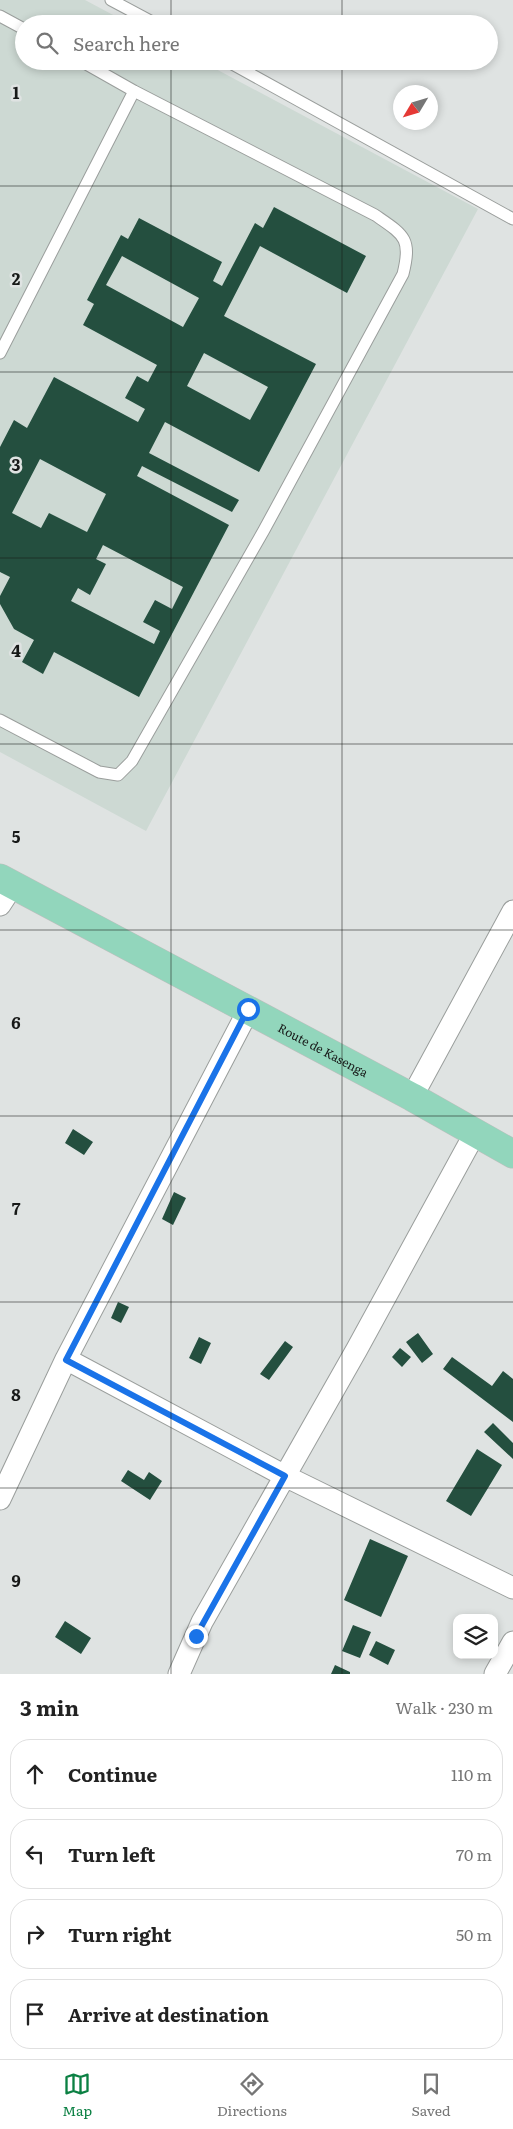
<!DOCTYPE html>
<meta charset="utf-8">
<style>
:root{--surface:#fff;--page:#f6f6f6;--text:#222;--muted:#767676;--line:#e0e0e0;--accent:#0b8043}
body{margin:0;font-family:Literata,serif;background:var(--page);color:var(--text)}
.controls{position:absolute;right:15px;bottom:15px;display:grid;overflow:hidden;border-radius:10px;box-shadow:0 2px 8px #0003}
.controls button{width:45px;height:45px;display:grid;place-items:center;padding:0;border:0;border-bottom:1px solid var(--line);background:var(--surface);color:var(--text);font:25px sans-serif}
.compass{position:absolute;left:393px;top:85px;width:45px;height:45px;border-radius:50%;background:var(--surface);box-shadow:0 2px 8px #0003;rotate:232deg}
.stop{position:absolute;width:15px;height:15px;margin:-11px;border:4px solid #1a73e8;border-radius:50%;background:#fff}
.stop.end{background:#1a73e8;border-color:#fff;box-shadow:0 1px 5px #0008}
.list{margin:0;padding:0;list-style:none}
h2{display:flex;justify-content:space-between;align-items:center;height:65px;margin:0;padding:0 20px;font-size:21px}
h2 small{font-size:16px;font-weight:400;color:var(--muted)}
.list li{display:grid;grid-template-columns:32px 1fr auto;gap:15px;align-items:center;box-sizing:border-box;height:70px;margin:0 10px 10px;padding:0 10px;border:1px solid var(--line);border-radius:20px}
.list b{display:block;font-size:19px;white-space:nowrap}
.list em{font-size:16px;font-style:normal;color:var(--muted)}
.icon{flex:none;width:28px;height:28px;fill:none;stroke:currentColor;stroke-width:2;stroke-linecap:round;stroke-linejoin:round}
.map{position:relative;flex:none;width:513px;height:1674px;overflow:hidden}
.search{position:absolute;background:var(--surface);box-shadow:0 2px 8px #0003;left:15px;right:15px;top:15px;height:55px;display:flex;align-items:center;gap:12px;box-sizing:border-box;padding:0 18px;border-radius:28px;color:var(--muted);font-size:19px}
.sheet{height:385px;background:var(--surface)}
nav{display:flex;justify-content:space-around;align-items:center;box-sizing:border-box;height:70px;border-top:1px solid var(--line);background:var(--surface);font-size:14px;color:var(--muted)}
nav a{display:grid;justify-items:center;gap:2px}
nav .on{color:var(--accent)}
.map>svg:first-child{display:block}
.built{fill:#cdd9d3}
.building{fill:#244f3f;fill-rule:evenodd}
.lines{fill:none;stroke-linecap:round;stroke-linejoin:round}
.service-casing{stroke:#9a9e9c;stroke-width:13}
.minor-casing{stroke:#9a9e9c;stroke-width:23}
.trunk-casing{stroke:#bebfbe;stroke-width:29}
.service{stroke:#fff;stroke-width:11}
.minor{stroke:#fff;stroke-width:21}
.trunk{stroke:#92d6bc;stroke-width:28}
.route{stroke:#1a73e8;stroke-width:6}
.grid{fill:none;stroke:#171918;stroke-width:1;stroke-opacity:0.55}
.labels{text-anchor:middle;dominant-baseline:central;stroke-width:5;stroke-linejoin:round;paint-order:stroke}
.street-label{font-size:12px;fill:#171918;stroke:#dfe3e2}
.grid-label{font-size:16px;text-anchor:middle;font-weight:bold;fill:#171918;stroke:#dfe3e2;stroke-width:5;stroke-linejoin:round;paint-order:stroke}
</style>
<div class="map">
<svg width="513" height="1674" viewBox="0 0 513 1674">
<rect width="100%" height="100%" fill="#dfe3e2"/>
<path class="built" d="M0,0H85L130,24H24V61H201L478,209L146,831L0,752Z"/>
<path class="building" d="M274,207L366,256L347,293L260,246L224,316L316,364L259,472L165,422L149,453L239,500L232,512L142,466L137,476L229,525L139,697L54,652L43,674L22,662L34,640L14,629L0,604V596L10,577L0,572V447L14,420L27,428L54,377L138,422L145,409L125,398L137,376L148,382L157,365L83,325L94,304L87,300L121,235L128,239L139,218L222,262L213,281L222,286L255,223L263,228ZM122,256L199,298L183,327L106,285ZM204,353L268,387L250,420L187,386ZM40,459L106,494L87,532L49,513L41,528L12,513ZM103,545L183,587L172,609L155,600L143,622L160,631L154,644L71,601L78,588L90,595L106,564L96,559Z
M73,1129L93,1142L84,1155L65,1143Z
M174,1192L186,1198L173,1225L162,1219Z
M118,1302L129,1307L121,1323L111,1318Z
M418,1333L433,1354L422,1363L406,1342Z
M199,1337L211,1343L201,1364L189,1358Z
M285,1341L293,1347L269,1380L260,1374Z
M400,1348L411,1357L402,1367L392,1357Z
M452,1357L492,1386L503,1371L513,1379V1422L443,1369Z
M493,1423L513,1443V1459L484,1432Z
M477,1449L502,1465L471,1516L446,1501Z
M128,1470L144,1480L149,1472L162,1481L150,1500L121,1481Z
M370,1539L408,1556L381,1617L344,1600Z
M65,1621L91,1638L81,1654L55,1637Z
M353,1625L371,1632L360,1658L342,1651Z
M376,1641L395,1650L388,1665L369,1655Z
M335,1665L350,1672V1674H331Z"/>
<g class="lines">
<defs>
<path id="service" d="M111,0L156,24
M0,16L24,29
M227,61L513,219
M0,353L134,91
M0,720L99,772L118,775L132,761L264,530L403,274C412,238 404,235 375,215L134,91L81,61"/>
<path id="minor" d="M0,905L13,885
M412,1097L513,911
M66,1359L285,1476L513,1588
M0,1499L66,1359L249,1009
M179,1674L202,1622L357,1349L475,1133
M495,1674L513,1642"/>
<g id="trunk">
<path id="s1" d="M0,878L412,1097L513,1154"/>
</g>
</defs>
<use href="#service" class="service-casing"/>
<use href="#minor" class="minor-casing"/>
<use href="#trunk" class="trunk-casing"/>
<use href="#service" class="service"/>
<use href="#minor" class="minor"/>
<use href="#trunk" class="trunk"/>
</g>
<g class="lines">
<path class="route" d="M196,1636L285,1476L66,1360L248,1009"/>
</g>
<path class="grid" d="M171,0V24M342,0V24M171,61V1674M342,61V1674M0,186H513M0,372H513M0,558H513M0,744H513M0,930H513M0,1116H513M0,1302H513M0,1488H513"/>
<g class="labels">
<g class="street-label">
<text stroke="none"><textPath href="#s1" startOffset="366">Route de Kasenga</textPath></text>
</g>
</g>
<g class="grid-label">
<text x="16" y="99">1</text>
<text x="16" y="285">2</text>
<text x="16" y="471">3</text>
<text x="16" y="657">4</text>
<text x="16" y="843">5</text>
<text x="16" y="1029">6</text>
<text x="16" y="1215">7</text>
<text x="16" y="1401">8</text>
<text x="16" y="1587">9</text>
</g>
</svg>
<div class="controls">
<button><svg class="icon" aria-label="layers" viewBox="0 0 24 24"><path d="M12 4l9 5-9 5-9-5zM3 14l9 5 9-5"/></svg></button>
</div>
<svg class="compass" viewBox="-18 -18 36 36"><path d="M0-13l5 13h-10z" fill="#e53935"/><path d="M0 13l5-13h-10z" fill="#767676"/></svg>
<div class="stop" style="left:248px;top:1009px"></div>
<div class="stop end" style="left:196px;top:1636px"></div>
<div class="search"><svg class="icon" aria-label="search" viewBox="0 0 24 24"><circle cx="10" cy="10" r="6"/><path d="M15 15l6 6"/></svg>Search here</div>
</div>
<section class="sheet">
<h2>3 min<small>Walk · 230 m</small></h2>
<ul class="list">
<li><svg class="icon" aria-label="ahead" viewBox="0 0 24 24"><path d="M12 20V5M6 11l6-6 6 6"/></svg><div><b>Continue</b></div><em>110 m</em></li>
<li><svg class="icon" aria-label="left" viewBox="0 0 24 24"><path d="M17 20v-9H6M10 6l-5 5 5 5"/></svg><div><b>Turn left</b></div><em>70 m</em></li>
<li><svg class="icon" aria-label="right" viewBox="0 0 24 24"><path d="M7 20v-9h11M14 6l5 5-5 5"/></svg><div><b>Turn right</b></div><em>50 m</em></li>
<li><svg class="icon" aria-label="arrive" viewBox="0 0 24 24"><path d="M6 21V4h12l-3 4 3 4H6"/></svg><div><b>Arrive at destination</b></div></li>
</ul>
</section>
<nav>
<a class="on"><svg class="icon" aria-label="map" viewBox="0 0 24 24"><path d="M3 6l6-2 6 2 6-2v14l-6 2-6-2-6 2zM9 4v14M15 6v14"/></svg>Map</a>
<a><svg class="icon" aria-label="directions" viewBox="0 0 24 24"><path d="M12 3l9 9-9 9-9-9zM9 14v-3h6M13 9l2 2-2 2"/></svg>Directions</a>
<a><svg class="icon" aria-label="saved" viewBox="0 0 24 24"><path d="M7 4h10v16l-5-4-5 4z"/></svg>Saved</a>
</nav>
